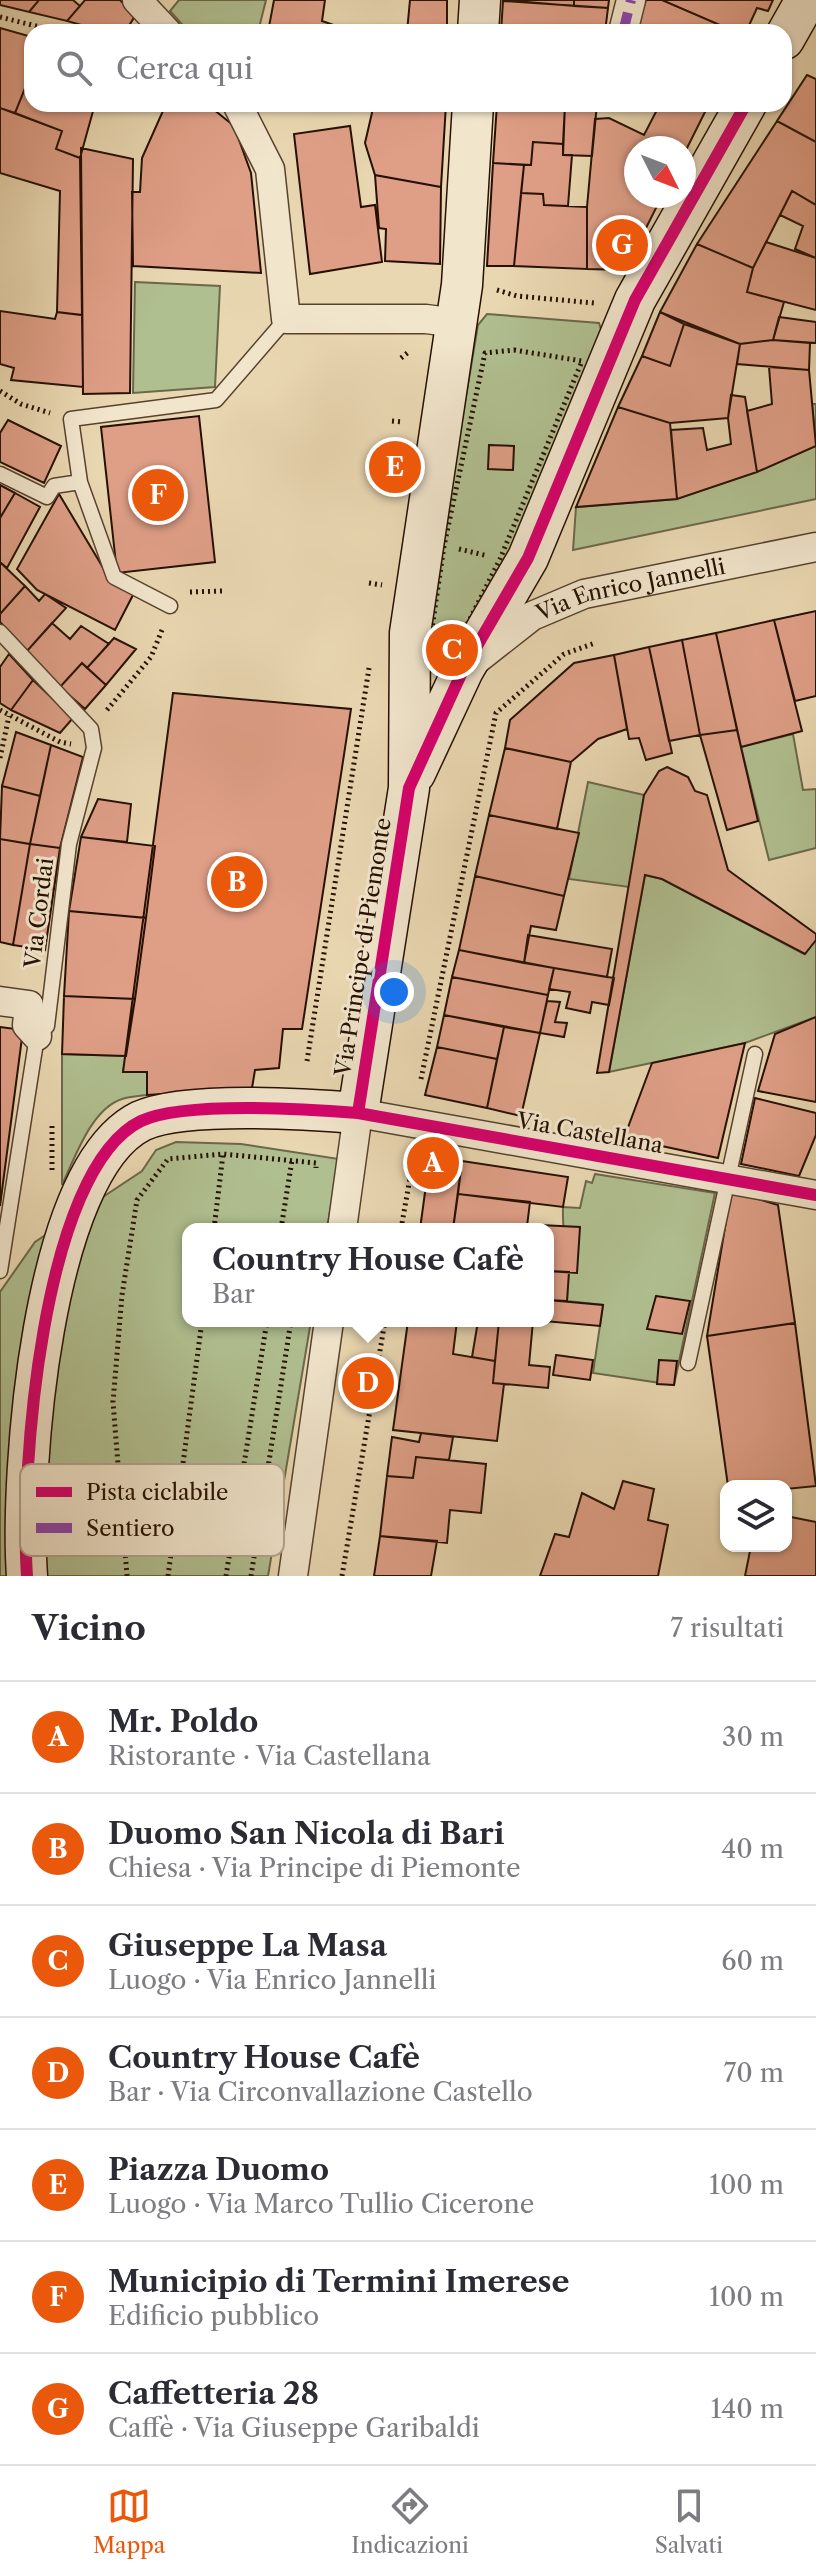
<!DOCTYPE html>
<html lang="it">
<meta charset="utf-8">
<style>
:root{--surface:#fff;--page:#f7f7f7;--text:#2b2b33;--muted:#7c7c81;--line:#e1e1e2;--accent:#ea580c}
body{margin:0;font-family:"Libre Caslon Text",serif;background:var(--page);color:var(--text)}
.controls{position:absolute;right:24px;bottom:24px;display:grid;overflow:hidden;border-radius:16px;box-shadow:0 2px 6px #0004}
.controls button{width:72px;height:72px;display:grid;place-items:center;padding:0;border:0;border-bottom:2px solid var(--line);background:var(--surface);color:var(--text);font:40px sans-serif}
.compass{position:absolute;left:624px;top:136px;width:72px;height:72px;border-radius:50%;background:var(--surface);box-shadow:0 2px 6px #0004;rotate:132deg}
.you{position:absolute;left:394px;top:992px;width:28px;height:28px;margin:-20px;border:6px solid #fff;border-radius:50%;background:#1a73e8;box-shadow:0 0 0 12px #1a73e833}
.badge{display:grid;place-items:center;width:52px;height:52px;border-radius:50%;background:var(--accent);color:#fff;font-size:26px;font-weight:700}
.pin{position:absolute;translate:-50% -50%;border:4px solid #fff;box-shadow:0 2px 8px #0006}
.popup{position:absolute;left:182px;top:1223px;width:372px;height:104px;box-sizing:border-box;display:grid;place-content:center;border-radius:16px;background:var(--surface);filter:drop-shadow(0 2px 6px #0005);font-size:26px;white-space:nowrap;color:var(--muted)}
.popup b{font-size:30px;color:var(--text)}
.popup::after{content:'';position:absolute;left:50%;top:100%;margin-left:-16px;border:16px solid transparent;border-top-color:var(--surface)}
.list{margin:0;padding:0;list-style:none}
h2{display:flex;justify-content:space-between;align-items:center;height:104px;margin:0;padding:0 32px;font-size:34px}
h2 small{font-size:26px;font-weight:400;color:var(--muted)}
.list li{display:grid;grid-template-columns:52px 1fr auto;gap:24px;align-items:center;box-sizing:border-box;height:112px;padding:0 32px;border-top:2px solid var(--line)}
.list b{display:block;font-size:30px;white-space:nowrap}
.list p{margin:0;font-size:26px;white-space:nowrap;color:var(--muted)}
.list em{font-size:26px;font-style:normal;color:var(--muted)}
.icon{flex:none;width:44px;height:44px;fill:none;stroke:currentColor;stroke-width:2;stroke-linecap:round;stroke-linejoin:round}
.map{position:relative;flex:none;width:816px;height:1576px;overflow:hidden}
.search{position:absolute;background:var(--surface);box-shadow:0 2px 6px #0004;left:24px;right:24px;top:24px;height:88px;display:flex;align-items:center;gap:20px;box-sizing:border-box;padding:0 28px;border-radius:24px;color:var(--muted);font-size:30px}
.sheet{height:888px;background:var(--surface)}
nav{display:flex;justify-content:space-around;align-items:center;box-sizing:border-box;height:112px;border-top:2px solid var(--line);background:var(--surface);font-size:22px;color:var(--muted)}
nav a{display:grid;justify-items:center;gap:4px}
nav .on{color:var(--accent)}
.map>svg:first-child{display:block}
.green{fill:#b0bf90;stroke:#6b684a;stroke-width:2}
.building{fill:#df9f87;stroke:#261003;stroke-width:2}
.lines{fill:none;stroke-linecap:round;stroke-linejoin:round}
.lane-casing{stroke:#57422e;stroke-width:17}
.street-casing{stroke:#57422e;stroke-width:31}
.secondary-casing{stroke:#261003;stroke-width:43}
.path{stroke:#261003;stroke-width:5;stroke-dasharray:2 4;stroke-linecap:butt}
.lane{stroke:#f1e5cc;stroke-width:14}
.street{stroke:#f1e5cc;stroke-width:28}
.secondary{stroke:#f1e5cc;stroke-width:40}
.quiet{stroke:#8e44ad;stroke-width:10;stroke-dasharray:20 10;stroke-linecap:butt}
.cycleway-casing{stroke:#f1e5cc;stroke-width:17}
.cycleway{stroke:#d6006c;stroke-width:12}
.labels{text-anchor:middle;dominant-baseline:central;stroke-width:6;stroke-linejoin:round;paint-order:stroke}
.street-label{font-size:22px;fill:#261003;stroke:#f1e5cc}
.key{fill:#f1e5cc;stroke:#b4a590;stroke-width:2}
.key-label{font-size:22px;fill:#261003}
</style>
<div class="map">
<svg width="816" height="1576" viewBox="0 0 816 1576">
<rect width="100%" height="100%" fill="#e9d7b1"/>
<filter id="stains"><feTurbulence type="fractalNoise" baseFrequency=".0025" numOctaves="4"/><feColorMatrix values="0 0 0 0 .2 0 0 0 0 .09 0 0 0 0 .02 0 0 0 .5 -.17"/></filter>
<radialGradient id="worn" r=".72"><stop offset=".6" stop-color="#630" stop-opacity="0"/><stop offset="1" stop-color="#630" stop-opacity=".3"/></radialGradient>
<path class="green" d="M179,0H266L258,32H189L170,11Z
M135,282L220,286L215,387L133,393Z
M487,314L599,323L604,339L514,557L465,642L426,635L478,325Z
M812,404H816V499L573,550L576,507L677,499L755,472L816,446Z
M793,734L803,790L816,789V848L769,860L741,747Z
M588,782L644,795L629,887L569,879Z
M645,875L662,879L804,954L816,940V1017L745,1043L609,1072Z
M62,1054L126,1056L123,1072H147V1095C140,1096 130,1096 122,1099C91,1109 75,1158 62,1185Z
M176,1142L241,1144L339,1159L327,1229H188V1321H311L268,1576H0V1292L35,1242L142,1171L156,1150Z
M595,1174L715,1193L674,1385L593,1373L603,1305L567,1301C569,1269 562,1239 563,1207L580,1208L586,1181L592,1183Z"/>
<path class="building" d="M0,0H39L29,12L0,5Z
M39,0H73L80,6L67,21L29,12Z
M85,0H120L135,16L125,32H106L67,21Z
M274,0H325L322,21L345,29V32H268Z
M410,0H447V32H407Z
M503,0H574V6Z
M574,0H609L608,8L574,6Z
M646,0H662L736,32H635Z
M662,0H773L768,11L757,8L746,32H736Z
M503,1L608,8L605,32H501Z
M0,28L32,37V71L15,113L0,108Z
M32,71V104H95L80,158L56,149L62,131L15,113Z
M807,75L816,79V142L777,121Z
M166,104H207L234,126L251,173L261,273L133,266L132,192H140L142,158Z
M374,104H446L441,187L375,175L365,143Z
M497,104H565L563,144L533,142L531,165L493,163Z
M565,104H597L592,156L563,155Z
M660,104H709L684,154V148H636V196H662L625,270L587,269V207L595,119L609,118L644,135Z
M0,108L62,131L56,149L80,158L82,315L57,312L60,191L0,173Z
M777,121L816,142V205L792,191L753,268L697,244Z
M350,126L361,207L375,205L382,262L310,274L294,134Z
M533,142L563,144V155H572L568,206L544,205L543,194L521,193L524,165H531Z
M81,148L133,159L130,393L83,394Z
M493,163L524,165L514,266H487Z
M375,175L441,187L440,264L385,261L386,229L379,228Z
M792,191L816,205V258L795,249L803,226L780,215Z
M521,193L543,194L544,205L587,207V269L514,266Z
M766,242L816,258V310L747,292L753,268Z
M697,244L753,268L747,292L784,302L773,340L740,344L660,312Z
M0,311L55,319L57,312L82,315L83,387L11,380L14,368L0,364Z
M660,312L684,324L670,366L642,356Z
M779,317L816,322V343L773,340Z
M684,324L740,344L728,418L670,423L618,407L642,356L670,366Z
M773,340L810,343L809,370L737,364L740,344Z
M769,367L809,370L816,446L757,472L747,411L772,404Z
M731,395L745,397L757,472L677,499L671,430L703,428L707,450L731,444L728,418Z
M618,407L670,423L677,499L576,507Z
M199,416L215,562L117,573L101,427Z
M8,420L61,446L44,483L0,462V433Z
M489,445L514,446L513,470L488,469Z
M0,485L15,493L0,518Z
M15,493L40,507L7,568L0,562V518Z
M59,494L111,581L133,595L115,630L37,590L17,569Z
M0,562L25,586L0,614Z
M25,586L39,601L45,594L66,608L27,651L0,622V614Z
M816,611V696L795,701L774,620Z
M774,620L802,731L741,747L716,633Z
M52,623L70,639L81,626L109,644L87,668L82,663L60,687L27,651Z
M716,633L737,730L700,735L682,640Z
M114,638L136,649L106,685L87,668Z
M682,640L700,735L669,741L649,647Z
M649,647L672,753L646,760L639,738L629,739L614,655Z
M9,654L33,680L11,710L0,703V667Z
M614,655L627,729L598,739L571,762L505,748L510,720L574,663Z
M82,663L106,685L85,709L60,687Z
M33,680L73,718L60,733L11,710Z
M173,693L351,709L302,1029H283L279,1068L255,1070L252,1088L147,1095V1072H123Z
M737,730L758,821L727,830L700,735Z
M16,732L51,745L40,796L2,786Z
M51,745L83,757L60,848L30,844Z
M505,748L571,762L557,829L489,815Z
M667,767L688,777L695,791L707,795L728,870L816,934V940L805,954L662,879L645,875L609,1072L597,1073L644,795L659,771Z
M2,786L40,796L30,844L0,839Z
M98,799L131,804L127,842L81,837Z
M489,815L579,833L564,896L475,876Z
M81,837L155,846L146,918L69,911Z
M0,839L30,844L13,945L0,942Z
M30,844L60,848L45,950L13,945Z
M475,876L564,896L556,930L531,926L524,963L459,950Z
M69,911L146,918L135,999L64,996Z
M528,935L612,949L607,977L524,963Z
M459,950L554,968L548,995L452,977Z
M554,968L614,978L609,1005L592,1002L590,1013L566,1008L570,992L549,989Z
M452,977L548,995L540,1033L444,1015Z
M64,996L135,999L126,1056L62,1054Z
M547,1001L560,1002L555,1022L567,1023L564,1037L540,1033Z
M444,1015L504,1027L497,1059L437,1047Z
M816,1017V1102L758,1091L775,1034Z
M0,1027L23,1030L0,1206Z
M504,1027L540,1033L521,1116L487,1108Z
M745,1043L718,1158L624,1138L652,1063Z
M437,1047L497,1059L487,1108L425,1095Z
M755,1098L816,1113V1135L799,1176L741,1164Z
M430,1156L462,1161L453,1229H420Z
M462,1161L568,1177L563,1207L458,1194Z
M731,1191L778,1205L795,1323L707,1336Z
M458,1194L530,1202L527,1226L453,1229Z
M540,1225L580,1227L577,1273L548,1271V1229H540Z
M548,1271L569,1272L567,1301L548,1300Z
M656,1296L690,1301L682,1334L647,1329Z
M548,1300L603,1305L600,1326L544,1321H548Z
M408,1321H457L453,1354L495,1361L493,1383L504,1384L497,1441L393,1430Z
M478,1321H499L495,1361L472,1357Z
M499,1321H533L529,1365L550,1367L548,1388L493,1383Z
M795,1323L816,1486L786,1489V1486H728L707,1336Z
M556,1355L593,1360L590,1380L553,1375Z
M659,1360L677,1361L674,1385L657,1384Z
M421,1433L453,1437L449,1460L416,1457L413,1478L387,1476L392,1437L419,1442Z
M416,1457L486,1464L481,1513L450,1510L447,1543L380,1536L387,1476L413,1478Z
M623,1481L654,1489L648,1520L668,1525L658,1576H540L555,1534L569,1537L582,1493L614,1509Z
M786,1516L816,1522V1576H745L751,1546H786Z
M380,1536L437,1541L431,1576H374Z"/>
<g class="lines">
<defs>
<path id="lane" d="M0,474L47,497L54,486L80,482
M170,606L114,577L80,482L71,419L216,400L286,319
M0,632L91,729L94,748L69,844L47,1026L37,1036L0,1271
M688,1363L755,1054"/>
<g id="street">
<path d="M137,0L167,32"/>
<path d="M623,32L631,0"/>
<path d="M237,104L270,169L286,319H426L457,323"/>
<path id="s1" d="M476,660L532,616L584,594L816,547"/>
<path d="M0,1001L29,1005L27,1025L37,1036"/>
<path d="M342,1229L358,1113L816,1195"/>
<path d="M293,1576L329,1321"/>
</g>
<path id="secondary" d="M478,32L480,0
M784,39L806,0
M415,773L463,670L528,558L635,300L746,104
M27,1576C20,1476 41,1170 141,1121C184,1101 308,1109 358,1113L409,788L410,633L462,285L473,104"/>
</defs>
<use href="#lane" class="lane-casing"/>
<use href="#street" class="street-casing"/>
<use href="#secondary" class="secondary-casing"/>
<path class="path" d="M0,17L60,32
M497,290L517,296L594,303
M514,350L582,361L500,559L462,635L432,628L444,546L485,353Z
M401,358L410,351
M0,391L21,404L50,413
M392,421L403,422
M384,478L397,480
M459,549L488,556
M369,583L382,585
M190,592L222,591
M0,710L60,742L71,744
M107,710L151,657L162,630
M0,758L9,716
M307,1061L369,668
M421,1079L496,713L564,654L595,643
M52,1170V1124
M214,1229L223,1154
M281,1229L292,1160
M401,1229L410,1178
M127,1576L113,1402L122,1295L137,1200L168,1159L223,1154L316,1163V1168
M168,1576L202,1321
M226,1576L267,1321
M251,1576L291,1321
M342,1576L385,1321"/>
<use href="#lane" class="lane"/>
<use href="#street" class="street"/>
<use href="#secondary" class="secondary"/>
<path class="quiet" d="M623,32L631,0"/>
<defs>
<path id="cycleway" d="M358,1113L409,788L463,670L528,558L635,300L746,104
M27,1576C20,1476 41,1170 141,1121C184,1101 308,1109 358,1113L816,1195"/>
</defs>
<use href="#cycleway" class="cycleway-casing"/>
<use href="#cycleway" class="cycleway"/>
</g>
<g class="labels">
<g class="street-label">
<text stroke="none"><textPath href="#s1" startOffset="174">Via Enrico Jannelli</textPath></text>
<text transform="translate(39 913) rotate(-83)">Via Cordai</text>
<text transform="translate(363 947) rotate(-81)">Via Principe di Piemonte</text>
<text transform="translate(590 1133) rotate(10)">Via Castellana</text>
</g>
</g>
<rect x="20" y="1464" width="264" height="92" rx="12" class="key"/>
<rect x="36" y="1487" width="36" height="10" fill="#d6006c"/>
<rect x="36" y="1523" width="36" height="10" fill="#8e44ad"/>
<g class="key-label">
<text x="86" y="1500">Pista ciclabile</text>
<text x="86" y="1536">Sentiero</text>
</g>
<rect width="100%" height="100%" filter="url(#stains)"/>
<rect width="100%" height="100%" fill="url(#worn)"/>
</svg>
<div class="controls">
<button><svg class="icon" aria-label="layers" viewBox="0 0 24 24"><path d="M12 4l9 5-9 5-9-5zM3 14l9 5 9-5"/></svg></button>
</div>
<svg class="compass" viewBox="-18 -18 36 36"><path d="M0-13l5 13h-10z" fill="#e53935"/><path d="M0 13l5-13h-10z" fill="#7c7c81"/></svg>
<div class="you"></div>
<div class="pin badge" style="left:433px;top:1163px">A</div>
<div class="pin badge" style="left:237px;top:882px">B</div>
<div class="pin badge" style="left:452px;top:650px">C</div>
<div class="pin badge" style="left:368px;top:1383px">D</div>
<div class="popup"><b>Country House Cafè</b>Bar</div>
<div class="pin badge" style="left:395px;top:467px">E</div>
<div class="pin badge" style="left:158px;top:495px">F</div>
<div class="pin badge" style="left:622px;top:245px">G</div>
<div class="search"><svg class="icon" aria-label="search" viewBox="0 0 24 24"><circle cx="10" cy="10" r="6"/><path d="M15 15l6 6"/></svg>Cerca qui</div>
</div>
<section class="sheet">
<h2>Vicino<small>7 risultati</small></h2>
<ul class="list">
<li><span class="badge">A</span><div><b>Mr. Poldo</b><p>Ristorante · Via Castellana</p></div><em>30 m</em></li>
<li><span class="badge">B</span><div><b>Duomo San Nicola di Bari</b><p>Chiesa · Via Principe di Piemonte</p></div><em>40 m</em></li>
<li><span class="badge">C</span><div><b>Giuseppe La Masa</b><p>Luogo · Via Enrico Jannelli</p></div><em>60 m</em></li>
<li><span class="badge">D</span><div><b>Country House Cafè</b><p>Bar · Via Circonvallazione Castello</p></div><em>70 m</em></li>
<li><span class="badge">E</span><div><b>Piazza Duomo</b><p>Luogo · Via Marco Tullio Cicerone</p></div><em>100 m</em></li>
<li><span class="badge">F</span><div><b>Municipio di Termini Imerese</b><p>Edificio pubblico</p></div><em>100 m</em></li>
<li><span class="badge">G</span><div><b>Caffetteria 28</b><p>Caffè · Via Giuseppe Garibaldi</p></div><em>140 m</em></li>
</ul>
</section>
<nav>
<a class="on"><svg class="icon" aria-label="map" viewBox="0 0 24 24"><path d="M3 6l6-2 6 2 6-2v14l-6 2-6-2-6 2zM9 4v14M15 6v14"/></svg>Mappa</a>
<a><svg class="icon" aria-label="directions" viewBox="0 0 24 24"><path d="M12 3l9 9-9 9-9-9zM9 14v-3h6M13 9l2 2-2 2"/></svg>Indicazioni</a>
<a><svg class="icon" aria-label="saved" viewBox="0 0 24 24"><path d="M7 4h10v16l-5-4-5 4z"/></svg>Salvati</a>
</nav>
